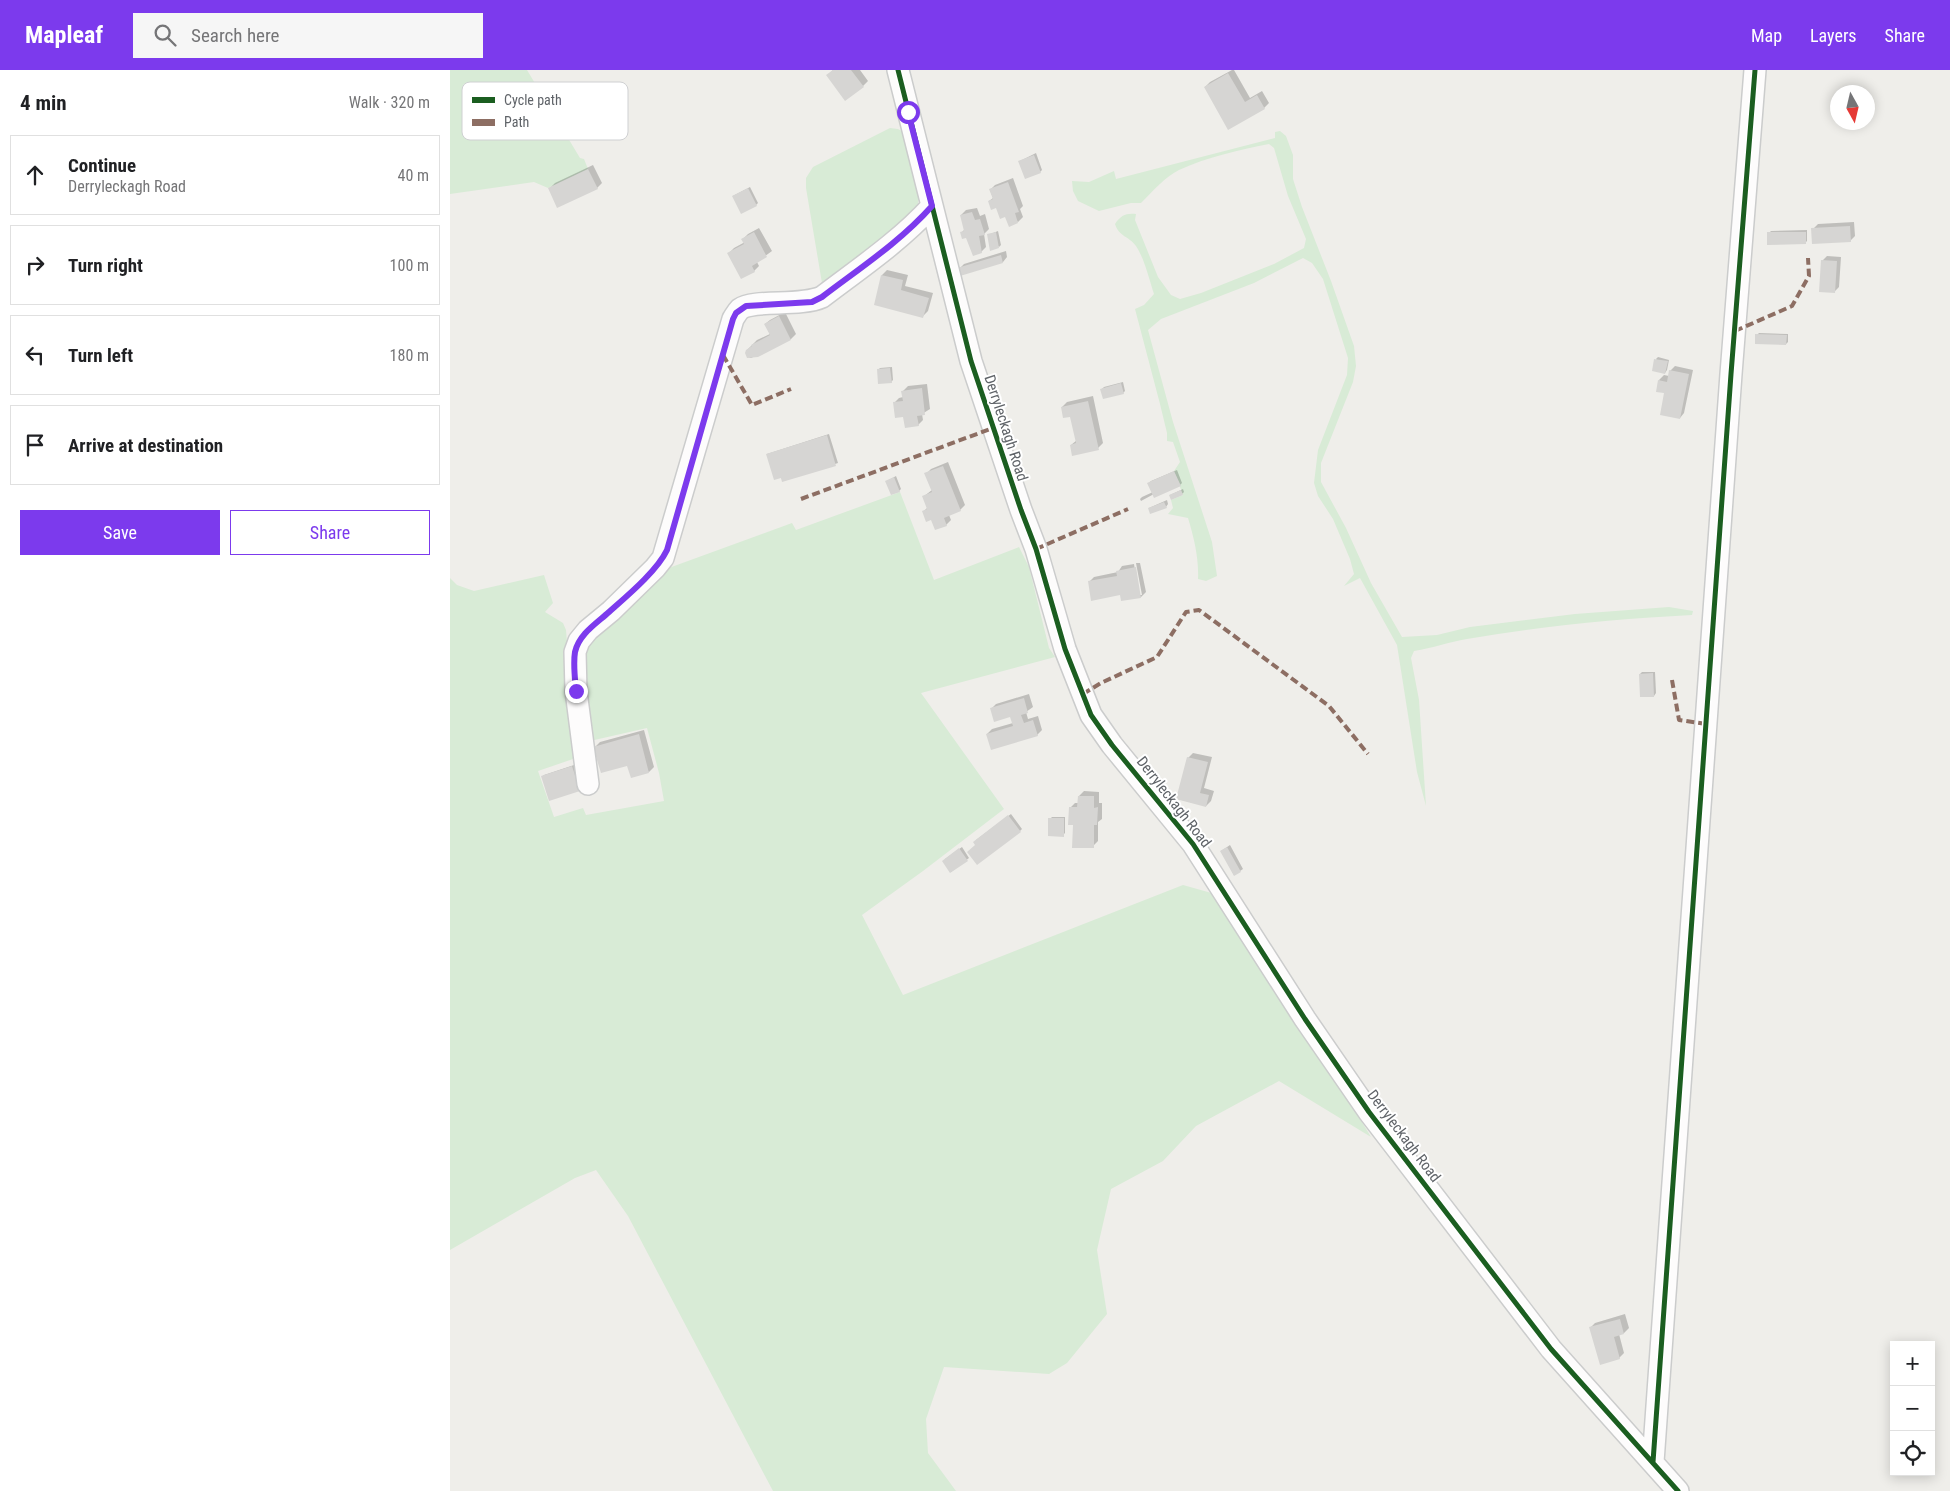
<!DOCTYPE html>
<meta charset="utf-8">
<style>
:root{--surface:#fff;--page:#f6f6f6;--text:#202124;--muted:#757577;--line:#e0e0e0;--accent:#7c3aed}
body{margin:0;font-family:"Roboto Condensed",sans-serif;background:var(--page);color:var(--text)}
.controls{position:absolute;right:15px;bottom:15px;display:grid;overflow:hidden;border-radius:0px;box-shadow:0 2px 12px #0003}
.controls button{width:45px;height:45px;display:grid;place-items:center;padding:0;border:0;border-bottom:1px solid var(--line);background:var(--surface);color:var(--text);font:25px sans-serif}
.compass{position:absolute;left:1380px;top:15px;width:45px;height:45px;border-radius:50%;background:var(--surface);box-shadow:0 2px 12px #0003;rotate:172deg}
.stop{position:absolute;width:15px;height:15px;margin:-11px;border:4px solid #7c3aed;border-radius:50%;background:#fff}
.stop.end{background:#7c3aed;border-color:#fff;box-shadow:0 1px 5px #0008}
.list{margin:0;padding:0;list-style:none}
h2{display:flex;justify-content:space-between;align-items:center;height:65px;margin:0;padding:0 20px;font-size:21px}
h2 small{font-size:16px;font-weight:400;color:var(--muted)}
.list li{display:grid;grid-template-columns:32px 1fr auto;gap:15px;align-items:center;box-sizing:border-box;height:80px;margin:0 10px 10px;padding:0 10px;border:1px solid var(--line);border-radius:0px}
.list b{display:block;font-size:19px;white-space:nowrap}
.list p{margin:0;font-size:16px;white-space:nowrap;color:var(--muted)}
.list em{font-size:16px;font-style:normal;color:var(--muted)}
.actions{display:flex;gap:10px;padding:15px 20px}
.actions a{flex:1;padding:11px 0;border:1px solid var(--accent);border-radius:0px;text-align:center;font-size:18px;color:var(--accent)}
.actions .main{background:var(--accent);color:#fff}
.icon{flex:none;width:28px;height:28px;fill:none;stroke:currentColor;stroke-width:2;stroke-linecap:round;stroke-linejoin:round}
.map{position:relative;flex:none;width:1500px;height:1421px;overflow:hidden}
header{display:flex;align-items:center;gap:30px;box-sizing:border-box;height:70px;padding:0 25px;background:var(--accent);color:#fff}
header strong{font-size:24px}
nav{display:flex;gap:28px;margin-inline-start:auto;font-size:18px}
.search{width:350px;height:45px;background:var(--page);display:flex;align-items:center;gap:12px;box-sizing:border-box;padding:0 18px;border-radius:0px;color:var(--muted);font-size:19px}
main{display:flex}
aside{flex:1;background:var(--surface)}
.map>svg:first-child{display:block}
.green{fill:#d8ebd6}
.shadow{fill:#0003}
.building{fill:#d6d5d3}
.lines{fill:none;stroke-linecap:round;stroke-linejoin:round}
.minor-casing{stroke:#cbcccc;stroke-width:24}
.minor{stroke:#fdfcfc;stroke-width:21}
.quiet{stroke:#8d6e63;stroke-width:4;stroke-dasharray:8 4;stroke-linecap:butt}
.cycleway-casing{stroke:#fff;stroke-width:8}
.cycleway{stroke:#1b5e20;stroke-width:5}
.route{stroke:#7c3aed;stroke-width:6}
.labels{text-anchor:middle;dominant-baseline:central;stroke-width:4;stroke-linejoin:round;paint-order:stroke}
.street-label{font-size:15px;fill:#5f6368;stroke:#fff}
.key{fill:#fff;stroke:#cfd0d2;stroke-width:1}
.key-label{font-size:14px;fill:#5f6368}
</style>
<header>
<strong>Mapleaf</strong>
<div class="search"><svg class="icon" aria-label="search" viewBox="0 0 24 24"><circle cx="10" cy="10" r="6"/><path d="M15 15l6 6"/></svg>Search here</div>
<nav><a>Map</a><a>Layers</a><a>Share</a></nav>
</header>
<main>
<aside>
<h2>4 min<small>Walk · 320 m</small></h2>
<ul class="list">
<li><svg class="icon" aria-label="ahead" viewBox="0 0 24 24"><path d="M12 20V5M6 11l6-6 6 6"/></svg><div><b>Continue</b><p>Derryleckagh Road</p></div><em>40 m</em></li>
<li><svg class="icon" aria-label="right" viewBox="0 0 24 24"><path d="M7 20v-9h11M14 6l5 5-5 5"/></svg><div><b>Turn right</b></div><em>100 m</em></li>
<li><svg class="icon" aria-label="left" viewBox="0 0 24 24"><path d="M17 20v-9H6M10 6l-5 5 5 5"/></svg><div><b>Turn left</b></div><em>180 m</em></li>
<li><svg class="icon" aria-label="arrive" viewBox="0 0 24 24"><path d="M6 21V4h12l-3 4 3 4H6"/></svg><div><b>Arrive at destination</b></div></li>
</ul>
<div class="actions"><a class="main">Save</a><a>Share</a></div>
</aside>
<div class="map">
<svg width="1500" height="1421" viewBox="0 0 1500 1421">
<rect width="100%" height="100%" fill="#efeeea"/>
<path class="green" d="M0,0H77L130,88L134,89L138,99L98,118L84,112L0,124Z
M440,58L448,59L455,63C462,89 474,116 466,143L373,219L356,118V108L363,97Z
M830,61L836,66L843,85V109L852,137L881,211L904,276L906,296L903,312L871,393V412L896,458L921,513L952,567L987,565L1020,557L1125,544L1219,537L1243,541L1242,545C1167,549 1091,556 1017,569C999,572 983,578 964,581L961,588L969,630L976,736L967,702L947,575L910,508L894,516L904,504L900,489L883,449L868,426L864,413L868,380L897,305L898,288L873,209L862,193L853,188L804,213L711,249L698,260L723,352L762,472L767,506L756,511L748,509C749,488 744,468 738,448L718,444L723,438L721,430L733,425L724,401L730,392L723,372L717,371V363L710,334L685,239L694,235L704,224C699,209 695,190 686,176C679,166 669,167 665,154C671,145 676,143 686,144L685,150L708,207L721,225L730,229L751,223L824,194L854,178L856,169L838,126L824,78L819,74C789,80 757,87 729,100C715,107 702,122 691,133H681L649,141L628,131L623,121L622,111L639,112L664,101L666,109L825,68V62Z
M450,422L484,510L569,477L579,497L599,578L605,587L471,623L554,739L473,801L412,845L453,925L733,815L765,824L895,1024L921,1067L829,1011L746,1056L713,1091L661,1119L647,1180L657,1244L617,1293L599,1304L494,1297L476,1349L478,1383L506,1421H323L178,1146L146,1100L125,1108L0,1180V508L7,515L24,521L94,505L103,533L95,542L113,553L116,560L126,688L88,701L104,747L133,738L136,745L214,731L209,703L197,658L140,671L131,579L216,499L342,453L346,460Z"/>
<path class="shadow" d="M383,0H410L418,11L413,16L378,5Z
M782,0H784L800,28L812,21L819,33L814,38L778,58L755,17L760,12Z
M586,83L592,100L590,102L570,91Z
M143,95L152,113L147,118H100L105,113Z
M563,108L573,136L570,139L573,147L568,152L539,131L543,128L540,120L545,115Z
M300,117L308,133L306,135L283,126Z
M527,138L530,146L535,144L539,159L534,164L536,177L531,182L512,162L515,159L511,145L516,140Z
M1404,152L1405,166L1400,171L1363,159L1368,154Z
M309,158L322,181L307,192L309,196L304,201L279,183L284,178L295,172L293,169L298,164Z
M1357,160V171L1355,173L1319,163L1321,161Z
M548,161L551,175L549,177L538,165Z
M556,181L557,187L553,192L509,199L514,194Z
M1377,186L1391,187L1389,217L1384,222L1372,191Z
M437,200L458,205L455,216L483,223L478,241L473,246L425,234L432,205Z
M335,242L346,264L341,269L301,288L298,287L297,280L307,270L320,264L315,254L320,250Z
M1309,263L1338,264V272L1336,274L1307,265Z
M1208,287L1219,290L1217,300L1215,303L1206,289Z
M1225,296L1243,300L1234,343L1230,348L1209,310L1214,305L1219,306L1220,301Z
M442,297L443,310L441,312L428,300L430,298Z
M673,312L675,321L673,323L652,319L654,317Z
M477,314L480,339L472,344L473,350L468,355L454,346L444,333L449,328L453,327V321L458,316Z
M643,326L653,373L648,378L621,375L627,370L621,345L612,337L617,332Z
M379,364L388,393L333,411L317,384Z
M498,392L515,435L510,440L499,445L501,450L496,455L482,448L473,442L478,437L473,427L482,420L476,404L481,399Z
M727,400L732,413L730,415L704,424L691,431L690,429L692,427L703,422L699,413L701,411Z
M446,406L451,419L449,421L437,411Z
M733,419L734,422L732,424L720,425Z
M717,430L718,434L716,437L699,438Z
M686,493H690L696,522L691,527L671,524L639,512L644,507L668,502L672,496L684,494L689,525H692Z
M1192,602H1205L1206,623L1204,626L1190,604Z
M579,624L583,637L576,642L578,649L588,646L592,660L587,665L537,664L542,659L563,653L561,646L541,639L546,634Z
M194,660L204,697L199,702L145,677L150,672Z
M743,683L762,687L754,718L764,721L761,731L756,736L728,729L738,688Z
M124,695L132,718L92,707L94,705Z
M634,721L649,722V733H652V749L648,752V771L643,776L624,754L620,738L625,733H629V726Z
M561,744L572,759L570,761L527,775L526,770Z
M602,747H615V763L613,765L600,749Z
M780,775L793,799L784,805L771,781Z
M512,777L519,788L501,802L495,789Z
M1175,1244L1179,1258L1174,1263L1169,1264L1174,1283L1169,1288L1140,1258L1145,1253Z"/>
<path class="building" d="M383,0H401L414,17L395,31L376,5Z
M778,3L795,32L807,25L815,39L778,60L754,17Z
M584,85L591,103L575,109L568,91Z
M138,99L148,119L107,138L98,118Z
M558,112L569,142L565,143L568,153L559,157L555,147L550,149L546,138L541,140L538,131L543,129L539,119Z
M298,118L307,136L291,144L282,126Z
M522,142L525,150L530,149L535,165L529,166L532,183L523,186L516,168L512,169L510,162L514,161L510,145Z
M1400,156L1401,172L1362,174L1361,158Z
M304,162L317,187L302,196L305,202L291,209L277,183L294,174L291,169Z
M546,162L549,178L540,181L537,164Z
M1317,162H1356V174L1317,175Z
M551,185L553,193L510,206L507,198Z
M1371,190L1387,191L1385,223L1369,222Z
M431,205L453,210L451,220L479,228L473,248L424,235Z
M329,246L341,270L308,287L297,288L295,283L296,280L302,276L301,275L320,265L314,254Z
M1305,264L1337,265L1336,275L1305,274Z
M1204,289L1218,291L1215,304L1202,301Z
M440,298L442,313L428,314L427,299Z
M1219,300L1239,304L1230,349L1210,345L1214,323L1206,322L1208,310L1217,312Z
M671,313L674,324L653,329L650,319Z
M472,318L475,345L467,346L469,356L455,358L453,347L445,348L443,332L453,331L451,321Z
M638,331L649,380L622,386L620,375L626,373L620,347L613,348L611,337Z
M377,365L386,396L332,412L331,408L324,410L316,384Z
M493,396L511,441L494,448L497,456L485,460L481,450L476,452L472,441L477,439L472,426L482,422L474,403Z
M724,401L731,416L704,428L697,413Z
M444,407L450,422L441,425L435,411Z
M731,420L733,425L721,430L719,425Z
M714,432L717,438L700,444L698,438Z
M686,497L691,528L671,531L670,525L641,531L638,511L667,506L666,501Z
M1203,603L1204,627H1190L1189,604Z
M574,628L578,643L571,645L574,653L583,650L588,666L541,680L536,664L563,656L560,647L544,652L540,638Z
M189,664L199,703L181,708L177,696L151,703L143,677Z
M737,687L758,692L750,723L759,725L756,737L726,729Z
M122,696L130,721L99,731L91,706Z
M628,726H644V738L648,737L647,755H644V778H622L623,755H618L619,737H627Z
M558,745L571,762L527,795L517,782L525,775L523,772Z
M598,748H614V767L598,766Z
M777,777L791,802L784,806L770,781Z
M509,778L518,791L500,803L492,791Z
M1170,1249L1174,1264L1164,1267L1170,1289L1150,1295L1139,1257Z"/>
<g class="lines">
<defs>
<path id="minor" d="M448,0L521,291L571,440L586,479L615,579L641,645L662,675L743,774L855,949L919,1042L1101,1279L1228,1421
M138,714L126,621L125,582L129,571L138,560L161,541L205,498L213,488L283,249C285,246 287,242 290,239C304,229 350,237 372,227C410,198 449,172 482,136
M1203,1392L1281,304L1305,0"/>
</defs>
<use href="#minor" class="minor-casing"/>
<use href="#minor" class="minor"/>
<path class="quiet" d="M1285,261L1342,236L1359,206L1358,188
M273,285L302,335L341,319
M351,429L543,358
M586,479L678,439
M1222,610L1229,650L1256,654
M633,624L651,613L707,587L736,542L749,540L879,636L918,684"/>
<defs>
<path id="cycleway" d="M448,0L521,291L571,440L586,479L615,579L641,645L662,675L743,774L855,949L919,1042L1101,1279L1228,1421
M1203,1392L1281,304L1305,0"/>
</defs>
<use href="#cycleway" class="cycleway-casing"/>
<use href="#cycleway" class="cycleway"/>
</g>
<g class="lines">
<path class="route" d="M126,621C125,609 123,594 125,582C129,564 147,553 159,542C177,526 207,501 217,480L283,249L286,243L296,236L362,232L372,227C410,198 450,172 482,136L458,42"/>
</g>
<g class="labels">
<g class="street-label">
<text transform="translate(556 358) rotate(72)">Derryleckagh Road</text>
<text transform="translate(724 732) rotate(52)">Derryleckagh Road</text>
<text transform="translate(954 1066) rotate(53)">Derryleckagh Road</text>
</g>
</g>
<rect x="12" y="12" width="166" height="58" rx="8" class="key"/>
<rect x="22" y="27" width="23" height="6" fill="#1b5e20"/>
<rect x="22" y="49" width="23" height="7" fill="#8d6e63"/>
<g class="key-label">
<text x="54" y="35">Cycle path</text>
<text x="54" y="57">Path</text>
</g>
</svg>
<div class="controls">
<button>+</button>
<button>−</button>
<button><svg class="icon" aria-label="locate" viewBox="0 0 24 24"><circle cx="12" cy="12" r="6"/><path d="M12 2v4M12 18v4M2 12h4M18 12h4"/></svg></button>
</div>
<svg class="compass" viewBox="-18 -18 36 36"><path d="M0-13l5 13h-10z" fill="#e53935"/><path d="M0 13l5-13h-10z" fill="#757577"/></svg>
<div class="stop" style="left:458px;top:42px"></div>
<div class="stop end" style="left:126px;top:621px"></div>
</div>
</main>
